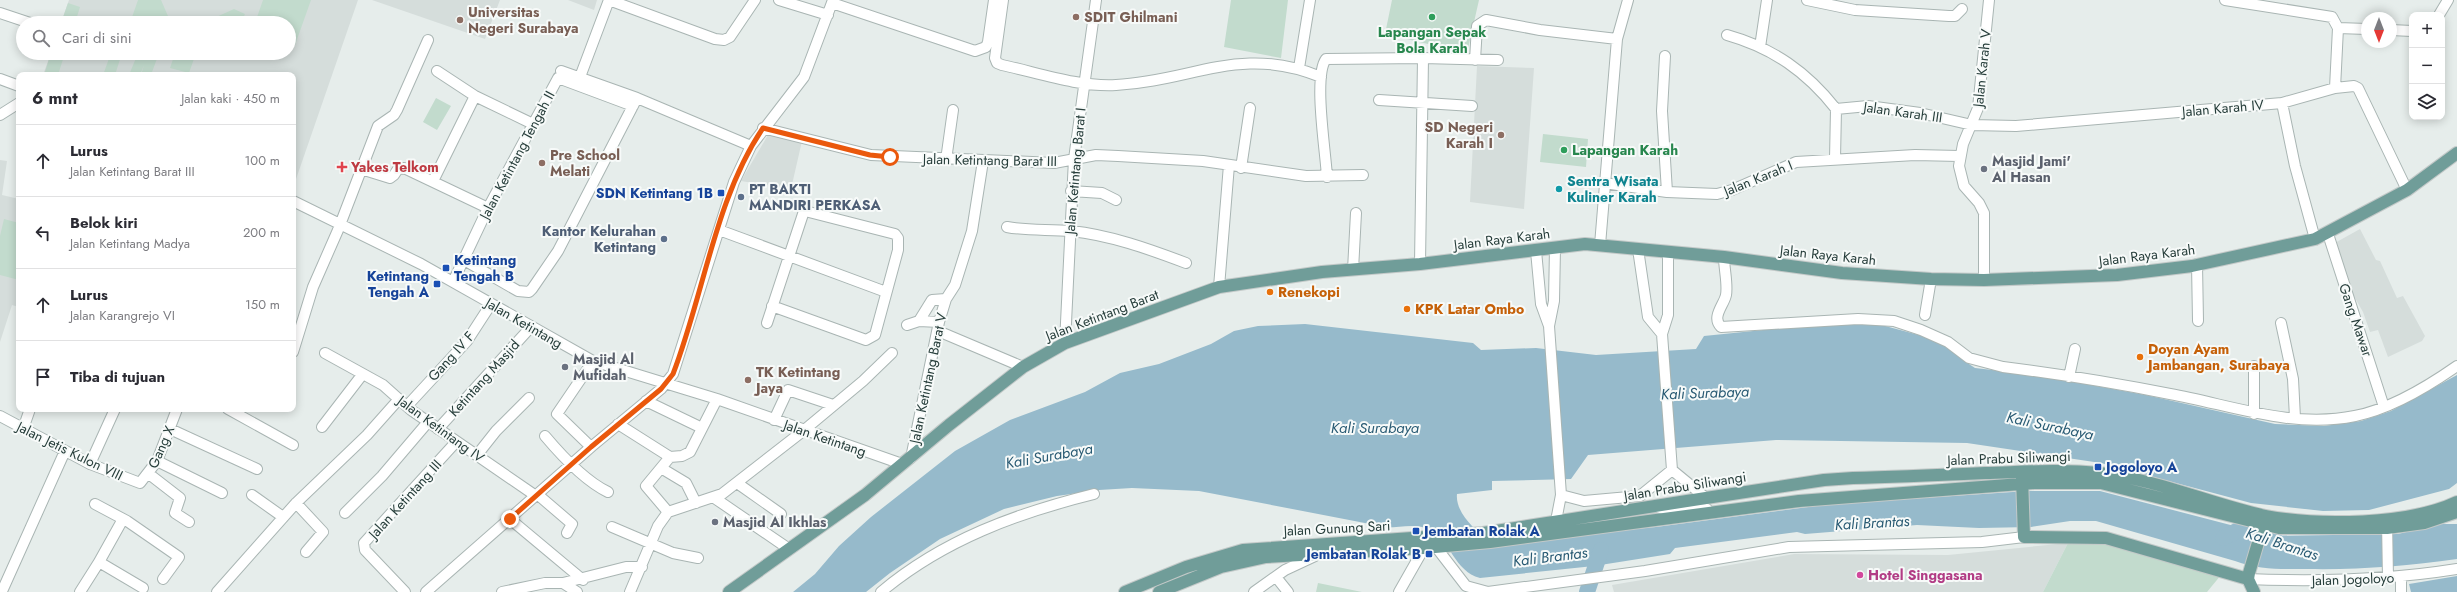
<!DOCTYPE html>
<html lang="id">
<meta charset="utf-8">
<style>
:root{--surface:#fff;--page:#f7f7f7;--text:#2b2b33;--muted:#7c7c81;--line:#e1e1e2}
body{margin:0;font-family:Jost,sans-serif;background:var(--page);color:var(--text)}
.controls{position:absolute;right:12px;top:12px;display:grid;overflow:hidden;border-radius:8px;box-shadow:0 2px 10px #0003}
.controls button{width:36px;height:36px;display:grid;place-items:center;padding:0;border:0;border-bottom:1px solid var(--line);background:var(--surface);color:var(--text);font:20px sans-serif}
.compass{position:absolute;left:2361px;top:12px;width:36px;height:36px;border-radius:50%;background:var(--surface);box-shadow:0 2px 10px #0003;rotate:180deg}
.stop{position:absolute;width:12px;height:12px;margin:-9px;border:3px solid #ea580c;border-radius:50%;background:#fff}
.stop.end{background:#ea580c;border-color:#fff;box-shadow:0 1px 4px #0008}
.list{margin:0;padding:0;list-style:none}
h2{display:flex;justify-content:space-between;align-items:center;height:52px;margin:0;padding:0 16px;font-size:17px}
h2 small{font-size:13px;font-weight:400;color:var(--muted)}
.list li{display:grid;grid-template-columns:26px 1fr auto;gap:12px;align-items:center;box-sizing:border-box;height:72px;padding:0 16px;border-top:1px solid var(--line)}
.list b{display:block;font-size:15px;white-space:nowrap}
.list p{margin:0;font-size:13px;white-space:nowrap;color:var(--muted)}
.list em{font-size:13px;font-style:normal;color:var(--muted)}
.icon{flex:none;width:22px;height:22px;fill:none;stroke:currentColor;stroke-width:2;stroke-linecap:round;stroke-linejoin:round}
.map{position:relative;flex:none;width:2457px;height:592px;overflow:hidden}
.search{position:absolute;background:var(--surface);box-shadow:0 2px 10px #0003;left:16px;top:16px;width:280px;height:44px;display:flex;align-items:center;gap:10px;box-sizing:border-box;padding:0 14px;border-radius:22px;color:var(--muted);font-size:15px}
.panel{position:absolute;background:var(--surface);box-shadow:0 2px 10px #0003;left:16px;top:72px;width:280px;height:340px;border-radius:8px}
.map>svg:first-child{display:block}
.built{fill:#d5dddb}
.green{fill:#c2dbcd}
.water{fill:#96bacb}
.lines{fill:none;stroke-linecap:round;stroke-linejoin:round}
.river{stroke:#96bacb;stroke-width:16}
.minor-casing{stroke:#a9b5b3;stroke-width:12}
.major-casing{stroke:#c3c9c8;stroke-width:14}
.minor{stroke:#fff;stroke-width:10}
.major{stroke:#709d99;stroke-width:12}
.route{stroke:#ea580c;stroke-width:5}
.education-dot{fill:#8d6e63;stroke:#f7faf9;stroke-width:1.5}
.leisure-dot{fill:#2e9e5b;stroke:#f7faf9;stroke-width:1.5}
.health-dot{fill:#e0444e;stroke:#f7faf9;stroke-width:1.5}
.worship-dot{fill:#6b7280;stroke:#f7faf9;stroke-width:1.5}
.culture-dot{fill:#0f9aa8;stroke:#f7faf9;stroke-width:1.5}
.transit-dot{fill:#1a4fb4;stroke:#f7faf9;stroke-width:1.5}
.service-dot{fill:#5c6f8a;stroke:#f7faf9;stroke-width:1.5}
.food-dot{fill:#e8710a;stroke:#f7faf9;stroke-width:1.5}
.hotel-dot{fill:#d1479c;stroke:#f7faf9;stroke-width:1.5}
.labels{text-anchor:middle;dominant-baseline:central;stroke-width:4;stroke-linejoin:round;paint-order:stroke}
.education-label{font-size:14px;font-weight:bold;fill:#785e54;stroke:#f7faf9;text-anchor:start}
.leisure-label{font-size:14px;font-weight:bold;fill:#27864d;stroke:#f7faf9}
.street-label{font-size:14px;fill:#273e3b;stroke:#f7faf9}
.worship-label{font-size:14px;font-weight:bold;fill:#5b616d;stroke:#f7faf9;text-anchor:start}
.health-label{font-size:14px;font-weight:bold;fill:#be3a42;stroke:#f7faf9;text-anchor:start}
.culture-label{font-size:14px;font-weight:bold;fill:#0d838f;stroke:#f7faf9;text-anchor:start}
.service-label{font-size:14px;font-weight:bold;fill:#4e5e75;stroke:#f7faf9;text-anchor:start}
.transit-label{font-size:14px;font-weight:bold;fill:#164399;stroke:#f7faf9;text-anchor:end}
.food-label{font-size:14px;font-weight:bold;fill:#c56008;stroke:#f7faf9;text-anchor:start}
.hotel-label{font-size:14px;font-weight:bold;fill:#b23c85;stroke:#f7faf9;text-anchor:start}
.water-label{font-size:15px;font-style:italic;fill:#285a73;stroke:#f7faf9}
</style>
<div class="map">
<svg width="2457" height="592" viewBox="0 0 2457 592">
<rect width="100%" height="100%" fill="#e6edeb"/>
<path class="built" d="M69,0H358L295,182L293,181V75H43L51,53H289V23H61Z
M372,0H500L485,39Z
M568,0H597L594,10Z
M1477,66L1534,68L1524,209L1470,202Z
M768,135L802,141L791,189L741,181Z
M0,160L7,161L2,195L19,199V307L12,305L0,342Z
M2360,229L2376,260L2380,261L2397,298L2403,296L2425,336L2422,341L2388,357L2378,330L2370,332L2363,312L2343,277L2333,244Z
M2068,543L2043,592H1614L1612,585L1794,554L1948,555Z"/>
<path class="green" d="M138,0H161L171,23H130Z
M263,0H311L295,45L289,44V23H255Z
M1231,0H1288L1281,58L1224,47Z
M1392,0H1479L1467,53L1385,34Z
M68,3L80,7L75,23H61Z
M234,9L245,14L241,23H203Z
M51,53H65L58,75H44Z
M111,53H122L115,75H103Z
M138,53H159L151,75H141L144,65L140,75H129Z
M175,53H192L195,56L189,73L170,68Z
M436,98L451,106L437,130L423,122Z
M1543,134L1588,139L1586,167L1540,162Z
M4,219L19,223V280L0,275V236Z
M2100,541L2221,575L2207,592H2043L2068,543Z
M1318,583L1362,592H1316Z"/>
<path class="water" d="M1874,323L1930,338L1952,348L1960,358L1975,368L2036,375L2146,395L2275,424L2324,426L2361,421L2391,411L2457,375V483L2449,489L2369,510L2323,511L2251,503L2101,463L1967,443L1776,440L1588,455L1571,479L1492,481V490L1457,494C1455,513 1476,530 1489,543L1656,527L1831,504L2028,491H2100L2242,528L2261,536L2398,534L2438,524H2457V559C2407,566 2358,570 2307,569C2282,569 2259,570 2235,561L2096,521H2070L2031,527L1979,528L1917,525L1805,534L1797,532L1675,548L1670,554L1594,566L1480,578C1454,571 1451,541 1430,530C1411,520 1389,533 1370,524L1199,491L1132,488L1099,490L1057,496L1004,509L940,539L890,573L866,592H793L815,574L839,546L871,517L955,451L1010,420L1085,392L1120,373L1159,364L1211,344L1234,331L1258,326L1305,324L1473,343L1481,350L1536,348L1596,355L1696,349L1704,336L1791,327Z
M2457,576V592H2411L2409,584Z"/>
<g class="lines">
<path class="river" d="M2223,538L2242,528L2275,540
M1587,592L1601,550"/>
<defs>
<path id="minor" d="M609,0L715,39L724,40L730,37L755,0
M779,0L828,15
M1003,0L995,58L997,63L1002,65C1039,73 1078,87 1116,85C1193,81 1241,44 1321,77
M1807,0L1855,10L1949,16H1955L1962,9
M2225,0L2332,17L2338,28L2335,88
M832,3L975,51L986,47L988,42L994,0
M0,13L30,23
M2439,15L2448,0
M2338,28L2367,29
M2391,30L2412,31
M1727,35C1773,48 1807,72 1836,109
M1760,47L1767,0
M1665,56L1662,111L1667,192
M1475,60L1477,26L1486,20L1540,30L1617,39
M1299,68L1310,0
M437,71L475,96L533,124
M561,71L637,98L751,146
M580,77L609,0
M0,79L19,86
M1379,100L1472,106
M2282,103L2295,166L2315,239
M1836,109L1868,106L1920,113L1972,125L2016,126L2282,103L2335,88L2354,86L2358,88L2407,190
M0,115L19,103
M763,128L871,155L1054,163L1096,155L1118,156L1203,161L1306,176L1363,175
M1835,159L1836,109
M946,160L953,110
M1241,168L1250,108
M361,169L390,178L394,175L398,169L404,168L488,208
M1327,177C1326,154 1313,76 1326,59L1423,58L1498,60
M433,181L475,96
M1604,183L1667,192L1717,194L1732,190L1796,162L1915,155L1959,156
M1071,191L1102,193L1116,200
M293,201L421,264L593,361L717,399L902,464
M1007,227C1028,231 1049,229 1071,231C1110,235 1149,249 1186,263
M719,230L886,292
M2328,234L2384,407
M1600,245L1617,39L1628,0
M1638,249L1648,317L1662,334
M1536,251L1541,304L1549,326L1561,495L1556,521
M1668,251V315L1662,334L1672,470L1706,498
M1724,257C1724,269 1728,284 1726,295C1724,305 1711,317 1721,327L1858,319L1894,321L1921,330L1948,342L1969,358L2003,367C2059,374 2115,383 2170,394C2231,405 2292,429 2355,416C2391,409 2427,387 2457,366
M464,260L518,291L529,292L532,289L558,251L637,98
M1420,264L1423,58
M2197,264L2198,321
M1353,270L1356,213
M1984,280V213L1979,203L1964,186L1959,166L1963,144L1978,108L1989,0
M453,282L488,208L558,78L633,106
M1219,287L1229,165
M1925,315L1931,279
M919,321L932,300L946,299
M767,323L803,214L805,211L895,234L898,238V250L875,335L866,340L772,306
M2281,323L2293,379L2295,418
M907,325L919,321L939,322
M1549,326L1554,301L1555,248
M938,331L1023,367
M1065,343L1074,159L1096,0
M293,352L313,287L338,230L378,126L394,115L397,110L428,40
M325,353L383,385L411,410L536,496
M2254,366V414
M2069,377L2075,349
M646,401L702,428
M407,406L467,341L491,304
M228,409L293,445
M0,416L90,464L140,483L157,461L177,409
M774,420L788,390L833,405
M618,424L670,457L646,486L668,512
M322,427L362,375
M23,429L30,409
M170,429L257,469
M438,429L530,328
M545,436C561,455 585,481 608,492
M591,447L557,414L593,361
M477,455L496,431L529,398
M670,457L682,456L690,452L717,399
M911,458L939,322L946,299L955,285L972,231L983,161
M157,461L222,493
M90,464L115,409
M661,468L686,483L696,503
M149,474L180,498L175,513L189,522
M737,483L781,514
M537,494L572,524L567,533
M252,495L283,517
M1561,495L1584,501L1640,496L1672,470
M713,497L789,549
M296,503L323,532L306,552
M95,504L127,521L179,557L163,579
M1654,506L1670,511L1707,509
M345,513L382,476L428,422
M510,519L583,580
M2387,522L2388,578
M612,527L673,553L698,558
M1436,547L1466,586L1488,592
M99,562L123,519
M1276,577L1288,592
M2401,577V592
M2248,579C2318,582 2388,580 2457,569
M563,583L626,567H642
M3,589L65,451
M80,592L99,562L143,588
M217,592L296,503L367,435L399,399
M405,592L365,550L364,543L456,442
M426,592L591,447L661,389L673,374L734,182L751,146L804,77L833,0
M502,592L545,583H563L577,592
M630,592L658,526L668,512L722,494L803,431L863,381L892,353
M881,592C943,540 1017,513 1094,494
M1254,592L1285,570L1315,556
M1399,592L1424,548
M1488,592L1645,571L1789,547L1982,542L2024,537"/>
<path id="major" d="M2022,477L2024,537L2106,538L2248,579
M729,592L865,495L949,425L1023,367L1065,343L1219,287L1322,272L1420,264L1585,244L1724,257L1842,273L1931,279L1984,280L2117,275L2192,266L2315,239L2407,190L2457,153
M1125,592L1186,567L1243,550L1483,533L1706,498L1824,480L1853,478C1897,477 1941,475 1985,473C2023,472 2061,469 2099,473C2156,479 2210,504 2266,516C2318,526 2409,525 2457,502
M1159,592L1221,567L1266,557L1424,548L1490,542L1799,501L2034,483H2101L2279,528H2387L2424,523L2457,512
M2254,592L2248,579L2249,573L2265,519"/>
</defs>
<use href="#minor" class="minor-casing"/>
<use href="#major" class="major-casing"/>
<use href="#minor" class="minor"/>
<use href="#major" class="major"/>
</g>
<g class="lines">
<path class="route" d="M510,519L591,447L661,389L673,374C704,294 715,199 763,128L870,155L890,157"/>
</g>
<g class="education-dot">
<circle cx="1076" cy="17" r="4"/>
<circle cx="460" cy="20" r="4"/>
<circle cx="1501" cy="135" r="4"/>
<circle cx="542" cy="163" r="4"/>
<circle cx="748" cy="380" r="4"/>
</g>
<g class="leisure-dot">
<circle cx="1432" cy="17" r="4"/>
<circle cx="1564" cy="150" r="4"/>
</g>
<path class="health-dot" d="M340 161h4v4h4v4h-4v4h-4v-4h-4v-4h4z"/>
<g class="worship-dot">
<circle cx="1984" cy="169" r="4"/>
<circle cx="565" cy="367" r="4"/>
<circle cx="715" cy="522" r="4"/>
</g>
<circle class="culture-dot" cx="1559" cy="189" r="4"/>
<g class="transit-dot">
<rect x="717" y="189" width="8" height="8" rx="2"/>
<rect x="442" y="264" width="8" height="8" rx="2"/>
<rect x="433" y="280" width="8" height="8" rx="2"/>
<rect x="2094" y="463" width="8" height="8" rx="2"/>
<rect x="1412" y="527" width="8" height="8" rx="2"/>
<rect x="1425" y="550" width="8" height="8" rx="2"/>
</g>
<g class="service-dot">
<circle cx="741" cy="197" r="4"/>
<circle cx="664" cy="239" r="4"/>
</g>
<g class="food-dot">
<circle cx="1270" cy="292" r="4"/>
<circle cx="1407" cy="309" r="4"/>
<circle cx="2140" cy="357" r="4"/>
</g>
<circle class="hotel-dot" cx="1860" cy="575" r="4"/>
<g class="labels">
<g class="education-label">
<text x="468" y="12">Universitas<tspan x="468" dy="16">Negeri Surabaya</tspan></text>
<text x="1084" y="17">SDIT Ghilmani</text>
<text x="1493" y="127" text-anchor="end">SD Negeri<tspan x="1493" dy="16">Karah I</tspan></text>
<text x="550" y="155">Pre School<tspan x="550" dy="16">Melati</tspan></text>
<text x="756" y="372">TK Ketintang<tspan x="756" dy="16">Jaya</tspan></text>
</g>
<g class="leisure-label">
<text x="1432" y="32">Lapangan Sepak<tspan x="1432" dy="16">Bola Karah</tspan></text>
<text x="1572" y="150" text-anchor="start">Lapangan Karah</text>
</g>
<g class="street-label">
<text transform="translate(1982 68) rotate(-84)">Jalan Karah V</text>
<text transform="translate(2223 108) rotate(-5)">Jalan Karah IV</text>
<text transform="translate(1903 112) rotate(8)">Jalan Karah III</text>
<text transform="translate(517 155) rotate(-62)">Jalan Ketintang Tengah II</text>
<text transform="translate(990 160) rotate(1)">Jalan Ketintang Barat III</text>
<text transform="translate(1075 171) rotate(-85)">Jalan Ketintang Barat I</text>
<text transform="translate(1758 178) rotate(-22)">Jalan Karah I</text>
<text transform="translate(1502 239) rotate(-7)">Jalan Raya Karah</text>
<text transform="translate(1828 255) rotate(6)">Jalan Raya Karah</text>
<text transform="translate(2147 255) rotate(-7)">Jalan Raya Karah</text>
<text transform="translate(1102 315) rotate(-21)">Jalan Ketintang Barat</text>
<text transform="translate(2356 320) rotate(71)">Gang Mawar</text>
<text transform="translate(524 323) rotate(30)">Jalan Ketintang</text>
<text transform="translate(451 356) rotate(-48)">Gang IV F</text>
<text transform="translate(484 378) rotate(-48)">Ketintang Masjid</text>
<text transform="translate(928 378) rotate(-78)">Jalan Ketintang Barat V</text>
<text transform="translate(441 429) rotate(36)">Jalan Ketintang IV</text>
<text transform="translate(825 438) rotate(19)">Jalan Ketintang</text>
<text transform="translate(161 447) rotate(-66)">Gang X</text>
<text transform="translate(70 451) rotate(26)">Jalan Jetis Kulon VIII</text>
<text transform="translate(2009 458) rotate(-2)">Jalan Prabu Siliwangi</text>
<text transform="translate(1685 486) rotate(-9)">Jalan Prabu Siliwangi</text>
<text transform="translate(405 499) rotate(-48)">Jalan Ketintang III</text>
<text transform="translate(1337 528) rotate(-3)">Jalan Gunung Sari</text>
<text transform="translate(2353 579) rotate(-2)">Jalan Jogoloyo</text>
</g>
<g class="worship-label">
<text x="1992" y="161">Masjid Jami'<tspan x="1992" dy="16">Al Hasan</tspan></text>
<text x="573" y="359">Masjid Al<tspan x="573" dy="16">Mufidah</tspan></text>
<text x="723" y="522">Masjid Al Ikhlas</text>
</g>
<g class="health-label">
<text x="351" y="167">Yakes Telkom</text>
</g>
<g class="culture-label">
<text x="1567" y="181">Sentra Wisata<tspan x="1567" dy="16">Kuliner Karah</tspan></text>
</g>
<g class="service-label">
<text x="749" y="189">PT BAKTI<tspan x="749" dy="16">MANDIRI PERKASA</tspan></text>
<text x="656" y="231" text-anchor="end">Kantor Kelurahan<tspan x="656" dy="16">Ketintang</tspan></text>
</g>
<g class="transit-label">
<text x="713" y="193">SDN Ketintang 1B</text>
<text x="454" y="260" text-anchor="start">Ketintang<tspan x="454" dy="16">Tengah B</tspan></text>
<text x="429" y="276">Ketintang<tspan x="429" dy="16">Tengah A</tspan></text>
<text x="2106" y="467" text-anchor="start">Jogoloyo A</text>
<text x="1424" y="531" text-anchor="start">Jembatan Rolak A</text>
<text x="1421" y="554">Jembatan Rolak B</text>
</g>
<g class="food-label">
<text x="1278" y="292">Renekopi</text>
<text x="1415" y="309">KPK Latar Ombo</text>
<text x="2148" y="349">Doyan Ayam<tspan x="2148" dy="16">Jambangan, Surabaya</tspan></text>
</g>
<g class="hotel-label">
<text x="1868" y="575">Hotel Singgasana</text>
</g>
<g class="water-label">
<text transform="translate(1705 393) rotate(-2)">Kali Surabaya</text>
<text transform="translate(2050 426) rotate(12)">Kali Surabaya</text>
<text x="1375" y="428">Kali Surabaya</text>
<text transform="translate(1049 456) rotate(-10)">Kali Surabaya</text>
<text transform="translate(1872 523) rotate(-3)">Kali Brantas</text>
<text transform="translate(2282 544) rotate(18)">Kali Brantas</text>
<text transform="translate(1550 557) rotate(-7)">Kali Brantas</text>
</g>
</g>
</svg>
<div class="controls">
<button>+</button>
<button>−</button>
<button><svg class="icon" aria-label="layers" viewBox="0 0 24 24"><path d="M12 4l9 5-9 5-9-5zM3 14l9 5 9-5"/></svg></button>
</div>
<svg class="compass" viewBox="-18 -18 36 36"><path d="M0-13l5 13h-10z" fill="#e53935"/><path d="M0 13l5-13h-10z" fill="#7c7c81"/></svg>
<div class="stop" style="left:890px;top:157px"></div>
<div class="stop end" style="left:510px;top:519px"></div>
<div class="search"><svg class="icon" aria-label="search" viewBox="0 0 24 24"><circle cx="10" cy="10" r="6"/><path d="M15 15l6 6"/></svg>Cari di sini</div>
<section class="panel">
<h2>6 mnt<small>Jalan kaki · 450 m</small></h2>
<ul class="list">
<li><svg class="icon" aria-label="ahead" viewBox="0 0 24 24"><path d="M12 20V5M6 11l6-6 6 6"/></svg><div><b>Lurus</b><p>Jalan Ketintang Barat III</p></div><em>100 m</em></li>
<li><svg class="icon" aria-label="left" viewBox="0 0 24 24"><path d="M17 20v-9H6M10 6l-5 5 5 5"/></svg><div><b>Belok kiri</b><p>Jalan Ketintang Madya</p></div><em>200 m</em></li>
<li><svg class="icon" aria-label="ahead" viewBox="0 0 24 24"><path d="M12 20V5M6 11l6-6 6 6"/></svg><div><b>Lurus</b><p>Jalan Karangrejo VI</p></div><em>150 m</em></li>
<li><svg class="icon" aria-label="arrive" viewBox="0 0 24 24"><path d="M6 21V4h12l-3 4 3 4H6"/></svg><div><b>Tiba di tujuan</b></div></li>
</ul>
</section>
</div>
